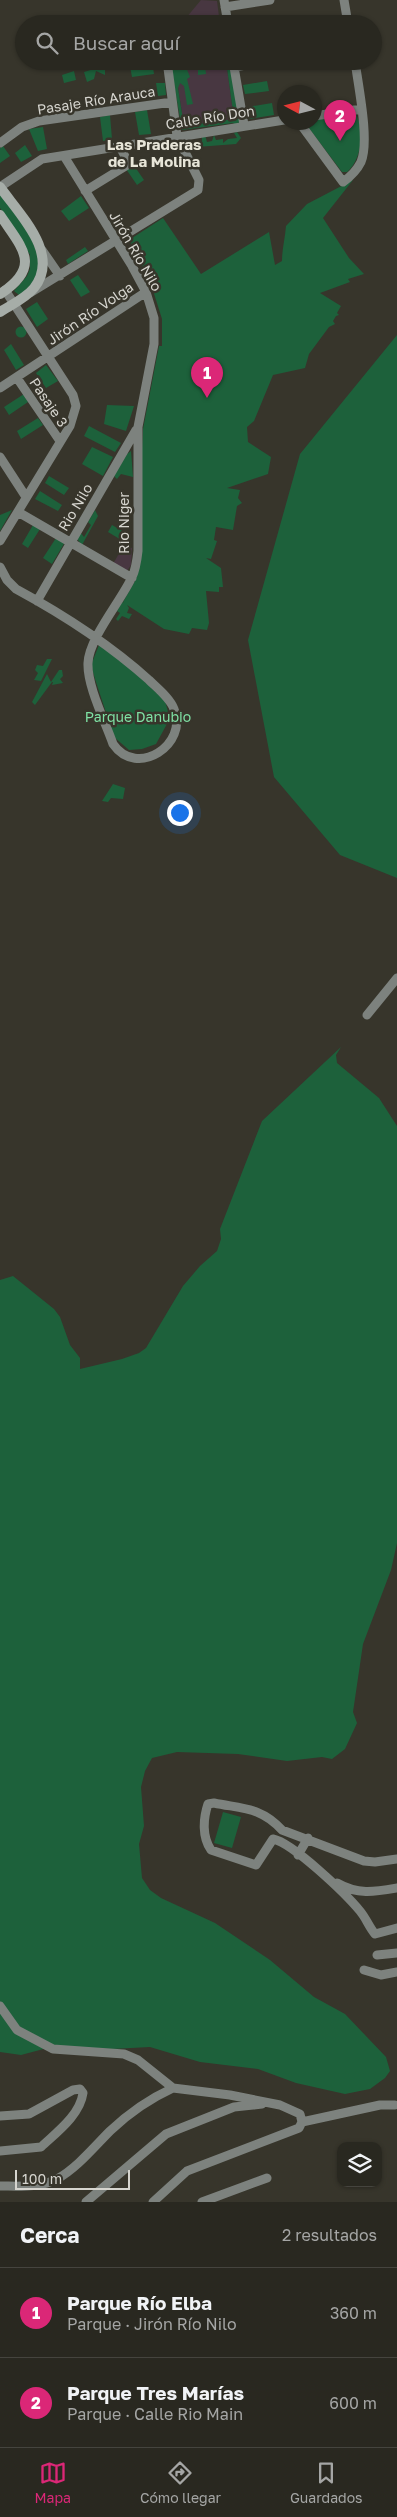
<!DOCTYPE html>
<html lang="es">
<meta charset="utf-8">
<style>
:root{--surface:#292820;--page:#35342d;--text:#f1f3f6;--muted:#a5a6a5;--line:#45443e;--accent:#db2777}
body{margin:0;font-family:"Golos Text",sans-serif;background:var(--page);color:var(--text)}
.controls{position:absolute;right:15px;bottom:15px;display:grid;overflow:hidden;border-radius:10px;box-shadow:0 1px 4px #0004}
.controls button{width:45px;height:45px;display:grid;place-items:center;padding:0;border:0;border-bottom:1px solid var(--line);background:var(--surface);color:var(--text);font:25px sans-serif}
.compass{position:absolute;left:277px;top:85px;width:45px;height:45px;border-radius:50%;background:var(--surface);box-shadow:0 1px 4px #0004;rotate:277deg}
.scale{position:absolute;left:15px;bottom:12px;width:115px;box-sizing:border-box;padding-left:5px;border:2px solid #d6d5cf;border-top:0;font-size:14px;line-height:18px;white-space:nowrap;color:#d6d5cf;-webkit-text-stroke:4px #37352b;paint-order:stroke}
.you{position:absolute;left:179px;top:812px;width:18px;height:18px;margin:-12px;border:4px solid #fff;border-radius:50%;background:#1a73e8;box-shadow:0 0 0 8px #1a73e833}
.badge{display:grid;place-items:center;width:32px;height:32px;border-radius:50%;background:var(--accent);color:#fff;font-size:16px;font-weight:700}
.pin{position:absolute;translate:-50% -41px;filter:drop-shadow(0 1px 2px #0008)}
.pin::after{content:'';position:absolute;top:26px;width:18px;height:15px;background:inherit;clip-path:polygon(0 0,100% 0,50% 100%)}
.list{margin:0;padding:0;list-style:none}
h2{display:flex;justify-content:space-between;align-items:center;height:65px;margin:0;padding:0 20px;font-size:21px}
h2 small{font-size:16px;font-weight:400;color:var(--muted)}
.list li{display:grid;grid-template-columns:32px 1fr auto;gap:15px;align-items:center;box-sizing:border-box;height:90px;padding:0 20px;border-top:1px solid var(--line)}
.list b{display:block;font-size:19px;white-space:nowrap}
.list p{margin:0;font-size:16px;white-space:nowrap;color:var(--muted)}
.list em{font-size:16px;font-style:normal;color:var(--muted)}
.icon{flex:none;width:28px;height:28px;fill:none;stroke:currentColor;stroke-width:2;stroke-linecap:round;stroke-linejoin:round}
.map{position:relative;flex:none;width:397px;height:2202px;overflow:hidden}
.search{position:absolute;background:var(--surface);box-shadow:0 1px 4px #0004;left:15px;right:15px;top:15px;height:55px;display:flex;align-items:center;gap:12px;box-sizing:border-box;padding:0 18px;border-radius:28px;color:var(--muted);font-size:19px}
.sheet{height:245px;background:var(--surface)}
nav{display:flex;justify-content:space-around;align-items:center;box-sizing:border-box;height:70px;border-top:1px solid var(--line);background:var(--surface);font-size:14px;color:var(--muted)}
nav a{display:grid;justify-items:center;gap:2px}
nav .on{color:var(--accent)}
.map>svg:first-child{display:block}
.education{fill:#483741}
.green{fill:#1d613b}
.lines{fill:none;stroke-linecap:round;stroke-linejoin:round}
.minor{stroke:#7d827e;stroke-width:9}
.secondary{stroke:#a6ada8;stroke-width:10}
.labels{text-anchor:middle;dominant-baseline:central;stroke-width:5;stroke-linejoin:round;paint-order:stroke}
.street-label{font-size:14px;fill:#d6d5cf;stroke:#37352b}
.park-label{font-size:14px;fill:#7fe1a4;stroke:#37352b}
.neighbourhood-label{font-size:15px;font-weight:bold;fill:#e7e5d8;stroke:#37352b}
</style>
<div class="map">
<svg width="397" height="2202" viewBox="0 0 397 2202">
<rect width="100%" height="100%" fill="#37352b"/>
<path class="education" d="M201,0L217,1L220,24H181Z
M180,61H226L234,119L184,126L175,68Z
M125,543L132,548V551L131,565L127,571L113,564Z"/>
<path class="green" d="M91,61H102L105,66V75L96,71L94,79L87,82L84,72L94,69Z
M129,61H152L154,74L132,77Z
M175,61H191V65L186,67L190,77L187,79L193,104L187,105L184,86L180,83L178,88L184,126L234,119L226,61H229L240,122L235,125L233,123L182,130L171,66Z
M210,61L205,66L206,74L198,75V63Z
M74,71L76,80L64,83L62,75Z
M267,81L269,91L245,94L243,85Z
M156,83H165L166,95L158,96Z
M272,103L274,115L249,119L247,107Z
M147,110L151,134L139,135L135,112Z
M355,113C366,129 361,161 347,172H342L305,123L314,122L315,119Z
M110,115L112,139L103,141L100,117Z
M43,127L47,149L38,151L29,129Z
M237,132L241,138L236,144L197,147L198,143H202V136L205,135L207,142L212,141L214,135L216,140L223,139V143L228,139L237,138L234,133Z
M25,145L32,156L21,162L15,153Z
M3,146L10,156L0,163V148Z
M133,164L144,180L137,185L126,169Z
M353,180L323,218L349,258L364,274L348,279L350,282L320,293L341,306L337,313L339,315L336,316L333,321L335,324L329,327L309,354L305,368L273,375L254,421L247,427L248,442L271,457L268,474L227,488L240,490L238,498L242,503L237,506L233,530L216,527L214,540L217,541L211,559L206,558L221,568L223,587H219V592L206,591L209,623L207,630L192,628L189,634L164,629L127,605L129,608L127,613L132,614L129,619L122,616L118,621L116,619L120,613L117,611L122,602L124,603L123,602L135,581L143,429L159,346H162V319L151,284L129,240L163,218L201,274L269,232L275,265L282,261C282,249 285,239 286,226L307,204Z
M0,194C21,224 63,265 19,295L14,291L27,276L30,269V255L0,208Z
M81,196L89,208L69,221L61,211Z
M85,247L88,251L68,264L66,260Z
M78,275L90,292L81,297L70,280Z
M37,302L48,319L37,327L26,309Z
M15.5 332a5.5 5.5 0 1 1 11 0a5.5 5.5 0 1 1-11 0Z
M397,335V878L340,855L274,777L248,640L300,454Z
M11,344L24,365L16,370L4,350Z
M46,365L58,381L46,388L36,373Z
M24,394L28,402L9,415L4,407Z
M107,405L134,406L126,431L104,424Z
M38,418L43,425L21,439L17,431Z
M89,426L121,443L115,452L84,436Z
M92,447L113,457L103,476L82,464Z
M131,451L133,477L121,474L117,479L114,476L127,454Z
M49,476L69,488L64,495L45,483Z
M40,491L62,505L58,511L35,499Z
M12,510L0,531V515Z
M95,510L98,516L82,545L77,539L80,532L84,537L91,525L88,522Z
M33,525L40,529L28,548L22,544Z
M112,525L131,536L128,544L108,532Z
M56,538L65,542L52,564L43,558Z
M99,645L117,655L165,701L169,715L168,722L156,744L142,749L129,750L114,737L95,679L91,665Z
M47,659H52L41,681L34,680L38,673L35,670L37,665L43,666Z
M59,670H62L63,676L60,679L63,683L52,685L53,682H52L35,705L32,702L47,674L51,682Z
M113,784L125,788L123,799L111,798L108,802L102,801Z
M341,1047L336,1055L337,1063L379,1098L397,1126V1543L391,1570L363,1644L353,1712L357,1723L345,1749L332,1759L322,1757L287,1761L238,1754L177,1752L152,1758L145,1771L141,1787L144,1826L139,1844L142,1878L150,1890L161,1898L215,1923L270,1960L314,1997L345,2014L386,2057L390,2071L385,2078L370,2089L345,2094L296,2083L258,2069L200,2062L150,2047L112,2049L51,2047L21,2055L0,2052V1280L13,1276L54,1309L60,1317L70,1345L80,1358V1369L122,1359L139,1353L146,1348L183,1286L200,1266L217,1251L221,1239L220,1229L262,1121Z
M223,1812L241,1817L232,1848L214,1843Z"/>
<g class="lines">
<path class="minor" d="M224,0L228,24
M344,0L348,24
M225,7L270,0
M233,61L244,125
M234,67L271,61
M314,116L361,109
M299,122L343,182C350,177 357,170 361,162C370,141 358,85 355,61
M0,143L22,127L39,121L172,102
M0,187L42,159L284,120
M85,191L129,164L119,145
M42,250L60,276
M30,293L198,190L199,180L177,136L167,61
M17,378L60,441
M0,388L146,292
M0,457L26,497
M18,512L132,578
M0,541L70,426L76,406L73,395L5,290
M0,567L7,580L16,589C64,615 109,644 149,680C157,688 170,698 174,709C189,744 137,779 113,744C105,721 87,686 88,663C89,638 121,601 132,577C136,569 137,560 138,551V427L154,344V318L146,292L132,266L64,156
M37,601L136,430
M367,1015L397,978
M298,1855L308,1838
M397,1859L375,1862L364,1861L282,1830C261,1807 243,1809 214,1803L208,1804C203,1819 202,1837 211,1850L256,1865L273,1839C293,1843 346,1894 360,1911C366,1918 369,1927 375,1934L397,1928
M337,1883C358,1895 374,1892 397,1888
M377,1955L397,1953
M364,1970L381,1975L397,1972
M0,2006L17,2030L53,2049L124,2054L138,2060L173,2088L230,2095L280,2105L300,2114L302,2122L299,2128L187,2171L153,2202
M0,2116L29,2114L73,2090L80,2089L83,2093C80,2115 57,2132 41,2147L0,2151
M302,2122L380,2105H395
M0,2186C18,2186 40,2188 57,2179C77,2168 94,2147 110,2131C130,2112 149,2099 173,2088
M86,2202L166,2134L234,2107L262,2104
M202,2202L267,2178"/>
<path class="secondary" d="M0,187C19,214 61,254 34,288C26,298 11,305 0,312
M0,215C22,248 43,266 0,294"/>
</g>
<g class="labels">
<g class="street-label">
<text transform="translate(96 100) rotate(-9)">Pasaje Río Arauca</text>
<text transform="translate(210 117) rotate(-9)">Calle Río Don</text>
<text transform="translate(136 251) rotate(60)">Jirón Río Nilo</text>
<text transform="translate(90 313) rotate(-34)">Jirón Río Volga</text>
<text transform="translate(49 402) rotate(56)">Pasaje 3</text>
<text transform="translate(75 507) rotate(-59)">Rio Nilo</text>
<text transform="translate(123 523) rotate(-90)">Rio Niger</text>
</g>
<g class="park-label">
<text x="138" y="716">Parque Danubio</text>
</g>
<g class="neighbourhood-label">
<text x="154" y="144">Las Praderas<tspan x="154" dy="17">de La Molina</tspan></text>
</g>
</g>
</svg>
<div class="controls">
<button><svg class="icon" aria-label="layers" viewBox="0 0 24 24"><path d="M12 4l9 5-9 5-9-5zM3 14l9 5 9-5"/></svg></button>
</div>
<svg class="compass" viewBox="-18 -18 36 36"><path d="M0-13l5 13h-10z" fill="#e53935"/><path d="M0 13l5-13h-10z" fill="#a5a6a5"/></svg>
<div class="scale">100 m</div>
<div class="you"></div>
<div class="pin badge" style="left:207px;top:398px">1</div>
<div class="pin badge" style="left:340px;top:141px">2</div>
<div class="search"><svg class="icon" aria-label="search" viewBox="0 0 24 24"><circle cx="10" cy="10" r="6"/><path d="M15 15l6 6"/></svg>Buscar aquí</div>
</div>
<section class="sheet">
<h2>Cerca<small>2 resultados</small></h2>
<ul class="list">
<li><span class="badge">1</span><div><b>Parque Río Elba</b><p>Parque · Jirón Río Nilo</p></div><em>360 m</em></li>
<li><span class="badge">2</span><div><b>Parque Tres Marías</b><p>Parque · Calle Rio Main</p></div><em>600 m</em></li>
</ul>
</section>
<nav>
<a class="on"><svg class="icon" aria-label="map" viewBox="0 0 24 24"><path d="M3 6l6-2 6 2 6-2v14l-6 2-6-2-6 2zM9 4v14M15 6v14"/></svg>Mapa</a>
<a><svg class="icon" aria-label="directions" viewBox="0 0 24 24"><path d="M12 3l9 9-9 9-9-9zM9 14v-3h6M13 9l2 2-2 2"/></svg>Cómo llegar</a>
<a><svg class="icon" aria-label="saved" viewBox="0 0 24 24"><path d="M7 4h10v16l-5-4-5 4z"/></svg>Guardados</a>
</nav>
